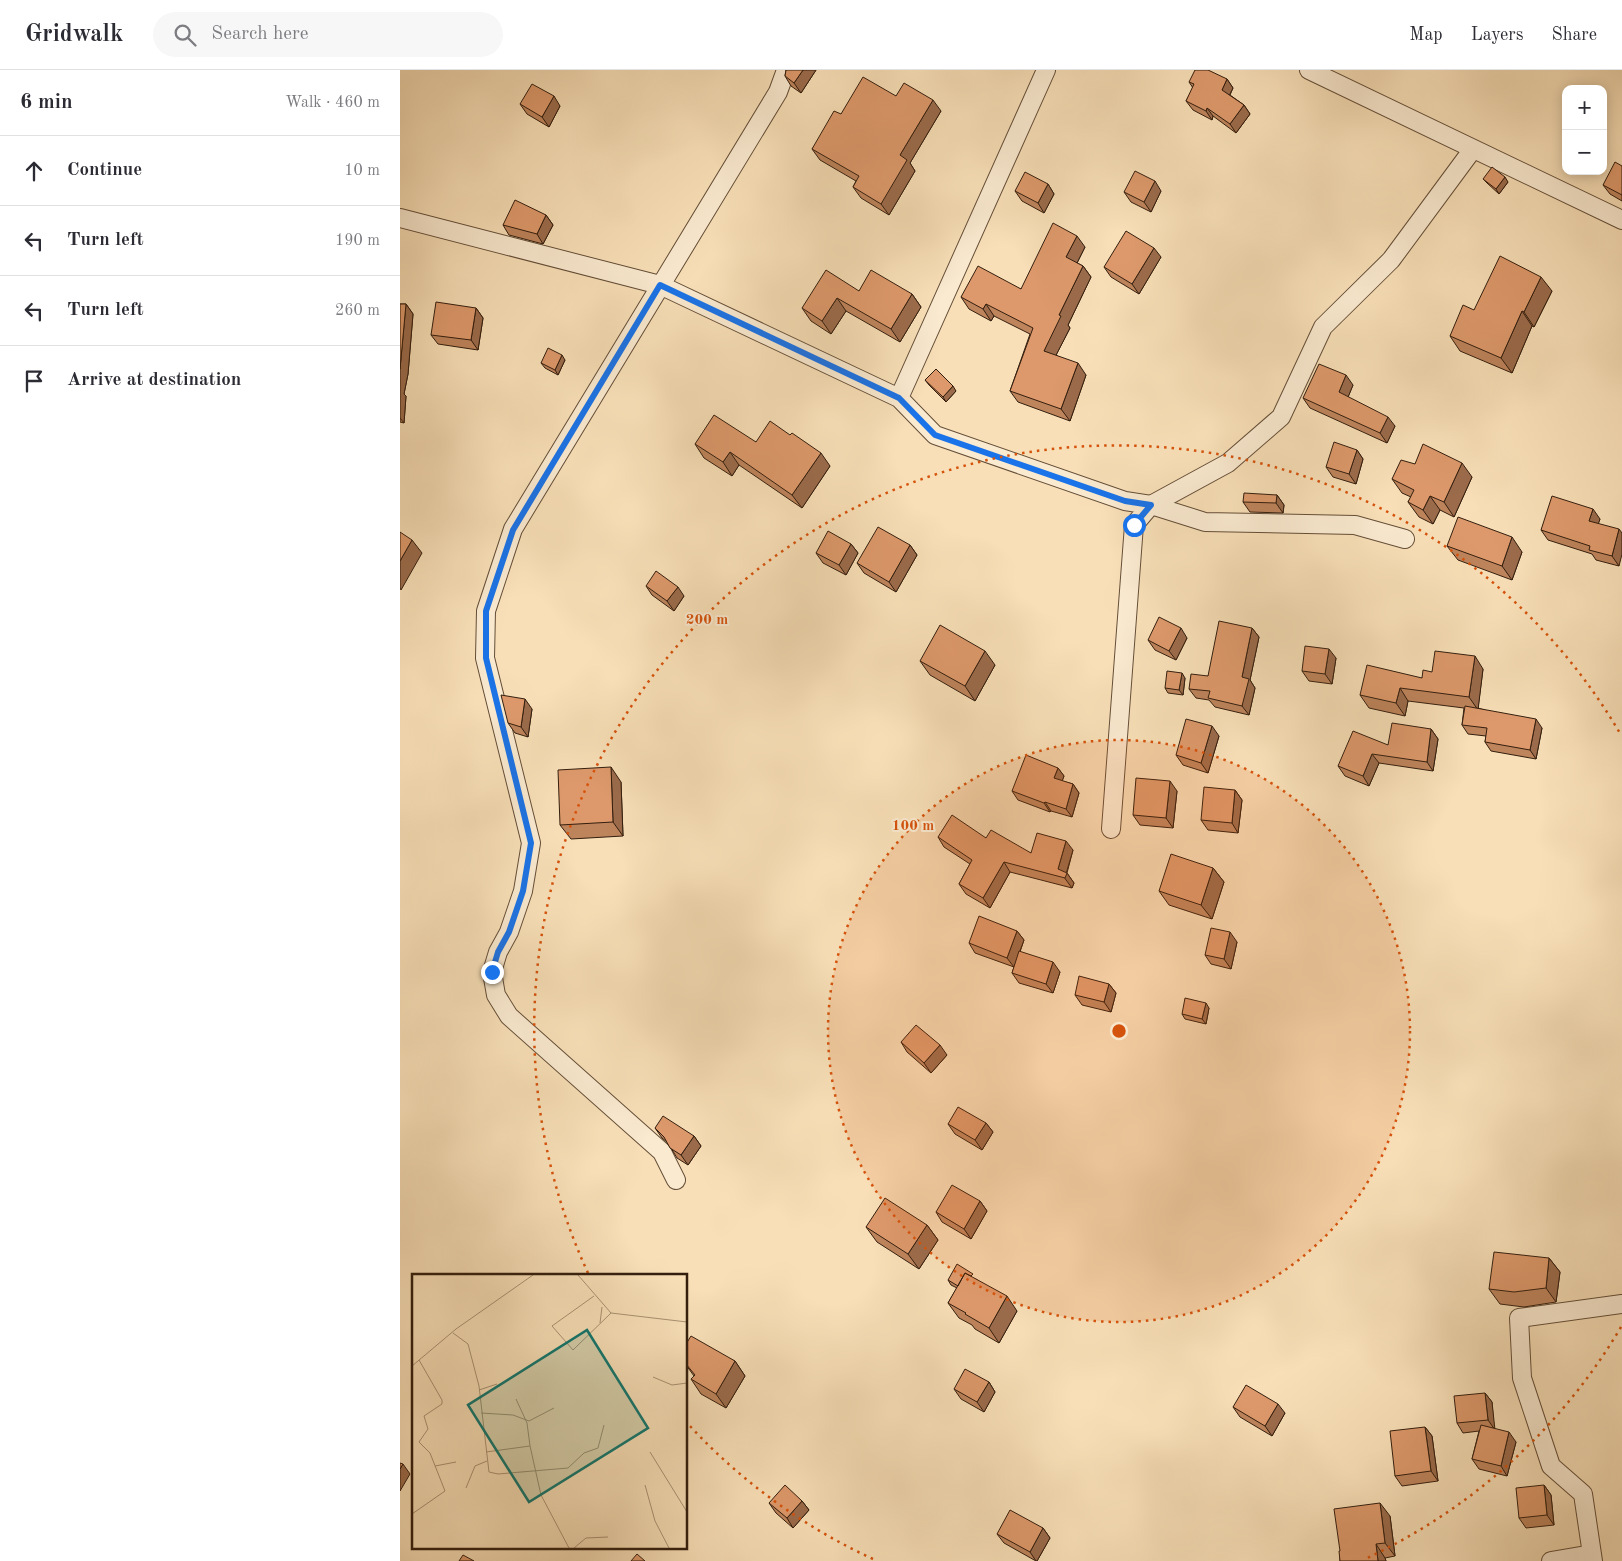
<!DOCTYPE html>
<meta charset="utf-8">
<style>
:root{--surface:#fff;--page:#f7f7f7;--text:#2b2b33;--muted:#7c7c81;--line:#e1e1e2}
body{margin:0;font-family:"Old Standard TT",serif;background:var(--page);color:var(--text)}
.controls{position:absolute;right:15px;top:15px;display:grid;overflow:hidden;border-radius:10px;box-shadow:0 2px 12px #0003}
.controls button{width:45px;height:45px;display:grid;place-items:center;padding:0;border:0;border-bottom:1px solid var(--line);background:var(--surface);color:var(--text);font:25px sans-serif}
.stop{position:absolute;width:15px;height:15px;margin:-11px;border:4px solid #1a73e8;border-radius:50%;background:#fff}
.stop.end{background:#1a73e8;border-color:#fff;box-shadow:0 1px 5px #0008}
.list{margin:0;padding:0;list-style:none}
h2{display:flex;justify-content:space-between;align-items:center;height:65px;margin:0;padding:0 20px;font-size:21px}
h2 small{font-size:16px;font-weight:400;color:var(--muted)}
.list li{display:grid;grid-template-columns:32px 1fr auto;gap:15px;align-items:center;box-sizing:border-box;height:70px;padding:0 20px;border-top:1px solid var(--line)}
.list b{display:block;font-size:19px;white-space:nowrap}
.list em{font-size:16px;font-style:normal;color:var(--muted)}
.icon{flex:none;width:28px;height:28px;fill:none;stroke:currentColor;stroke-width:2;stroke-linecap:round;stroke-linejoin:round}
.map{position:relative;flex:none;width:1222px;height:1491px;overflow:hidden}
header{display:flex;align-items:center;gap:30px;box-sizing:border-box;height:70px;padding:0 25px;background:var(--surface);border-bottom:1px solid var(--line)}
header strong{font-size:24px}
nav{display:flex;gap:28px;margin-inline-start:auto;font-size:18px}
.search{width:350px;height:45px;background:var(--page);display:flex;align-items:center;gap:12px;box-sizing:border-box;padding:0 18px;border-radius:28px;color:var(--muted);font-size:19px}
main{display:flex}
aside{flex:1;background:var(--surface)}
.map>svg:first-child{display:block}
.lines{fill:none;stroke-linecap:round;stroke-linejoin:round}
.street-casing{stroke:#644e38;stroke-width:20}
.street{stroke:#faead0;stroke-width:18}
.wall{fill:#be845c;stroke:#331e0e}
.shaded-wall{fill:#9b6b4b;stroke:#331e0e}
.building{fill:#dd996b;stroke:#331e0e}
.route{stroke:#1a73e8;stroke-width:6}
.ring{fill:none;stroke:#d6530c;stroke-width:2.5;stroke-dasharray:2.5 5}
.inset-road{fill:none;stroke:#a99273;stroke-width:1}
.view{fill:#0f766e;fill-opacity:0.15;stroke:#0f766e;stroke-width:2.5}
.inset-edge{fill:none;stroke:#331e0e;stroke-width:2.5}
.centre{fill:#d6530c;stroke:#faead0;stroke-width:2.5}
.ring-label{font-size:15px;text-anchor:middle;font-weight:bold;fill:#d6530c;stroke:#faead0;stroke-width:4;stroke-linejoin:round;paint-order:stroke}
</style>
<header>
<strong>Gridwalk</strong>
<div class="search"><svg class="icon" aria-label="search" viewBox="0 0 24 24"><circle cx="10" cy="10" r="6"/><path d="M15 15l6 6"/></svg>Search here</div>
<nav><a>Map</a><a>Layers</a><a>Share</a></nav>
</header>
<main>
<aside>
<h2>6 min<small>Walk · 460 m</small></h2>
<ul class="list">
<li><svg class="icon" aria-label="ahead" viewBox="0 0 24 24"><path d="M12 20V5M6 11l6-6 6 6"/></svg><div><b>Continue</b></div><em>10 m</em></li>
<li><svg class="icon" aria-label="left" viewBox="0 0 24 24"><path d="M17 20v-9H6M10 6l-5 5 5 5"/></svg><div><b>Turn left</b></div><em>190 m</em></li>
<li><svg class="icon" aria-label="left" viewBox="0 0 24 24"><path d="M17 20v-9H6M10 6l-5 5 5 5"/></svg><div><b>Turn left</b></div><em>260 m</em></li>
<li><svg class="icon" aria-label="arrive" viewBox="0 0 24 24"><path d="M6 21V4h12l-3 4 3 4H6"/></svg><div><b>Arrive at destination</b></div></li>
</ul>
</aside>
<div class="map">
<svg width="1222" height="1491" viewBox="0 0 1222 1491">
<rect width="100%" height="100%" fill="#f8dfb7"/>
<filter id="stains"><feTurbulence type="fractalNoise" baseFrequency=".004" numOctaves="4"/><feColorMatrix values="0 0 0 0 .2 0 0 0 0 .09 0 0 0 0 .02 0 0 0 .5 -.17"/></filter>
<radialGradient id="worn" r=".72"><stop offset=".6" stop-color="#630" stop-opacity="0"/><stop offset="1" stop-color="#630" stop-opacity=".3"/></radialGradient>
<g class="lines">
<defs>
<path id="street" d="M909,0L1222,150
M0,148L260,215L499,328L646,0
M499,328L535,365L725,431L751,435L805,452L955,455L1005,469
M711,759L734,455L751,435L828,393L881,347L923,257L991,190L1073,79
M276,1110L262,1082L109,946L96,925L92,902L98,882L109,862L123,821L131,773L85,588L86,541L113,459L378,22L386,0
M1151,1491L1192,1484
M1193,1491L1183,1424L1151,1396L1122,1308L1119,1248L1222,1234"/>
</defs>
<use href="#street" class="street-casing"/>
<use href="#street" class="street"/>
</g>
<path class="wall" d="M386,0H416L401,23L391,16L385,6Z
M827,9L833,18L830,25L844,35L850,44L836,63L813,46L812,50L793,40L786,31L793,18L789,12Z
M496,26L541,41L510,93L515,101L489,145L461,128L453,117L456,111L420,90L412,79L441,44Z
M120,34L160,36L149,57L127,44Z
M1222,96V131L1210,124L1203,115Z
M1083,109L1108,112L1099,124L1087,113Z
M648,114L654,124L644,143L622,131L615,121Z
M761,121L751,142L731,132L724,122Z
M146,145L153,155L143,174L109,165L103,155Z
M685,177L677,193L683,196L691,207L668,255L670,258L656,285L686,305L670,351L618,332L610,321L630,264L594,246L591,251L569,239L561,227L621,219Z
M761,187L739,224L711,207L704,197Z
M459,221L512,224L521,237L500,272L446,241L431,264L411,251L402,238Z
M1152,221L1134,257L1132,256L1112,303L1060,281L1050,266L1074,240Z
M0,234H6L13,244L8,304L4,324L6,326L4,353L0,352Z
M76,238L83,248L78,280L38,274L31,265Z
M165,290L158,305L145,298L141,293Z
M525,310L556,321L546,332L529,315Z
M953,315L948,327L995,356L987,373L910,338L903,328Z
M356,372L430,396L402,438L339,395L332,406L304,388L295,374Z
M957,380L963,389L956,414L933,407L926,397Z
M1015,394L1072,407L1054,447L1040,440L1033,454L1019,447L1008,432L1011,427L1002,423L992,409Z
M877,425L884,435L883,443L850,442L843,432Z
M1200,449L1198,453L1219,496L1196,490L1192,484L1148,470L1141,460Z
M451,474L458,483L446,505L423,493L416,483Z
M510,475L517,485L496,522L464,503L457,493Z
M1047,476L1122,482L1112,510L1058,490Z
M246,516L284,526L274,541L252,525Z
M852,558L859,567L850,610L855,618L849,645L815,637L809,630L796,628L789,619L808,606Z
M787,568L776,590L755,580L748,570Z
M936,588L932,614L909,611L902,601Z
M520,591L595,595L575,631L530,605Z
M1083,599L1078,638L1142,658L1136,689L1091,681L1085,672L1086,666L1068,664L1062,655L1064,638L1008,631L1005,646L969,638L960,625L1022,608L1032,602Z
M785,608L783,625L768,623L765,618Z
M132,639L128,667L115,663L108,653Z
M1031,659L1038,669L1033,701L979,693L969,716L945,706L938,696L988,675Z
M819,666L808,703L783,695L776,685Z
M658,698L664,706L662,711L673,714L679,723L672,747L651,741L650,742L618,730L612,721Z
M221,712L223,766L171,769L160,755Z
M835,720L842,730L838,763L808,760L801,750Z
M777,721L773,758L740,755L733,745Z
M538,767L586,768L631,783L673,780L667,803L674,813L672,818L610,802L590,838L566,824L559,814L570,794L544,777Z
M813,798L824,812L812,849L769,835L759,821Z
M617,861L624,870L620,882L660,902L653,923L619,913L612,903L614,897L575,883L569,873Z
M837,872L831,899L811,894L805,885Z
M709,914L716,923L711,942L682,935L675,925Z
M809,938L806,954L785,949L782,944Z
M501,972L547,985L531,1003L507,982Z
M586,1053L593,1062L582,1080L555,1064L548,1054Z
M255,1058L294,1066L301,1076L288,1095L277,1088L268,1073L262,1068Z
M580,1131L587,1141L571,1169L542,1152L536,1142Z
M527,1155L538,1170L519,1199L477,1172L466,1157Z
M1149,1188L1160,1202L1156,1232L1124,1237L1100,1234L1089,1219Z
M576,1209L617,1241L599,1273L575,1259L572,1255L559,1248L548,1233L557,1218L551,1215L548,1210Z
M286,1274L335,1291L345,1306L326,1338L301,1324L291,1309L294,1306L286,1295Z
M589,1312L595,1322L584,1342L561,1329L554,1319Z
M1085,1323L1092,1332L1094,1359L1116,1372L1107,1406L1079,1399L1072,1389L1079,1361L1063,1363L1057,1353Z
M833,1337L885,1343L872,1366L840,1347Z
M1025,1357L1032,1366L1038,1411L1002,1416L995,1406Z
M1144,1415L1151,1425L1154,1455L1126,1458L1119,1448Z
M402,1431L409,1440L393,1458L376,1443L369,1433Z
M990,1446L995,1486L985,1488L986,1491H940V1481Z
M643,1458L650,1468L637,1491H636L604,1473L597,1464Z"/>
<path class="shaded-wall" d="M403,0H416L401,23L394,13Z
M827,9L833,18L828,28L822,20Z
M154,26L160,36L149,57L142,47Z
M533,30L541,41L510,93L515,101L489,145L481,134L500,85Z
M844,35L850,44L836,63L830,54Z
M807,38L813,46L812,50L806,41Z
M1105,107L1108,112L1099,124L1096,119Z
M755,111L761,121L751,142L744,132Z
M648,114L654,124L644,143L638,133Z
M146,145L153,155L143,174L137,164Z
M677,166L685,177L674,199L666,187Z
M754,178L761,187L739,224L732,214Z
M683,196L691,207L668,255L670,258L652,293L644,281L659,245Z
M1141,207L1152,221L1134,257L1124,242Z
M512,224L521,237L500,272L491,259Z
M437,228L446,241L431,264L422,251Z
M6,234L13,244L8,304L4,324L6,326L4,353L0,348V299Z
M586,234L594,246L591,251L583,239Z
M76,238L83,248L78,280L71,270Z
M1122,241L1132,256L1112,303L1101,288Z
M162,285L165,290L158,305L155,300Z
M678,293L686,305L670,351L661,339Z
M946,305L953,315L946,332L939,322Z
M553,316L556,321L546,332L543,327Z
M988,347L995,356L987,373L980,363Z
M957,380L963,389L956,414L949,404Z
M330,382L339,395L332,406L323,392Z
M421,383L430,396L402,438L392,425Z
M1062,393L1072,407L1054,447L1044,432Z
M877,425L884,435L883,443L876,433Z
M1030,426L1040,440L1033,454L1023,440Z
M1193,439L1200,449L1196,461L1189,451Z
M1219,459L1222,463V484L1219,496L1212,486Z
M1112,467L1122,482L1112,510L1102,496Z
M12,470L22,483L1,520L0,518V491Z
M451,474L458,483L446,505L439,495Z
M510,475L517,485L496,522L489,512Z
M278,517L284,526L274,541L267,531Z
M781,558L787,568L776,590L769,581Z
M852,558L859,567L850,610L855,618L849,645L842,636V607Z
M929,579L936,588L932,614L925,604Z
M585,581L595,595L575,631L565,616Z
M1075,586L1083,599L1078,640L1069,627Z
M782,603L785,608L783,625L779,620Z
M1000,618L1008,631L1005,646L996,633Z
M125,629L132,639L128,667L121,657Z
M1136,649L1142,658L1136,689L1130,680Z
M812,656L819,666L808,703L801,693Z
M1031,659L1038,669L1033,701L1027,692Z
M972,684L979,693L969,716L963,706Z
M211,697L221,712L223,766L213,752Z
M658,698L664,706L660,717L654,708Z
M770,711L777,721L773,758L766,748Z
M673,714L679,723L672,747L666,739Z
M835,720L842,730L838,763L832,753Z
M645,732L651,741L650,742L644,733Z
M666,771L673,780L666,804L667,803L674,813L672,818L658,799Z
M604,792L610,802L590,838L583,828Z
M813,798L824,812L812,849L801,835Z
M617,861L624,870L614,897L607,888Z
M830,862L837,872L831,899L824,889Z
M653,892L660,902L653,923L646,914Z
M709,914L716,923L711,942L704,932Z
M806,933L809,938L806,954L802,949Z
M540,975L547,985L531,1003L524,993Z
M586,1053L593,1062L582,1080L575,1070Z
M294,1066L301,1076L288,1095L281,1085Z
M580,1131L587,1141L571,1169L564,1159Z
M527,1155L538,1170L519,1199L508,1184Z
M1149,1188L1160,1202L1156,1232L1146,1218Z
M607,1226L617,1241L599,1273L589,1258Z
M335,1291L345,1306L326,1338L316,1324Z
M589,1312L595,1322L584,1342L577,1332Z
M1085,1323L1092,1332L1095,1360L1088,1350Z
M878,1334L885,1343L872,1366L865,1356Z
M1025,1357L1032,1366L1038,1411L1031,1401Z
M1109,1362L1116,1372L1107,1406L1101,1396Z
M3,1394L10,1404L0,1421V1399Z
M1144,1415L1151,1425L1154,1455L1147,1445Z
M402,1431L409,1440L393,1458L387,1448Z
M980,1433L990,1446L995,1486L985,1473Z
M643,1458L650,1468L637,1491H636L630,1482Z
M976,1474L985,1488L986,1491H978Z"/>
<path class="building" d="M386,0H403L394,13L385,6Z
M795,0H808L827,9L822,20L844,35L830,54L807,38L806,41L786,31L794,14L789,12Z
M463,7L496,26L504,13L533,30L500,85L507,90L481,134L453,117L459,106L412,79L434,41L441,44Z
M132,14L154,26L142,47L120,34Z
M1215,92L1222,96V125L1203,115Z
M1092,97L1105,107L1096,119L1083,109Z
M735,101L755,111L744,132L724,122Z
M625,102L648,114L638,133L615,121Z
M115,130L146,145L137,164L103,155Z
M653,153L677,166L666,187L683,196L659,245L661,246L644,281L678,293L661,339L610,321L633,258L586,234L583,239L561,227L578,196L621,219Z
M726,161L754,178L732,214L704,197Z
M1100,186L1141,207L1124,242L1122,241L1101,288L1050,266L1063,235L1074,240Z
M426,200L459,221L471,200L512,224L491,259L437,228L422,251L402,238Z
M36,232L76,238L71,270L31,265Z
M0,234H6L0,299Z
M148,278L162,285L155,300L141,293Z
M919,294L946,305L939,322L988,347L980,363L903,328Z
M536,299L553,316L543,327L525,310Z
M314,345L356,372L370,351L390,365L392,363L421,383L392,425L330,382L323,392L295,374Z
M934,372L957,380L949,404L926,397Z
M1023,374L1062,393L1044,432L1030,426L1023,440L1008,432L1014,420L992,409L1001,390L1015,394Z
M844,423L877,425L876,433L843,432Z
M1152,426L1193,439L1189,451L1219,459L1212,486L1189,480L1190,476L1141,460Z
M1058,447L1112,467L1102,496L1047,476Z
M478,457L510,475L489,512L457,493Z
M428,461L451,474L439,495L416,483Z
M0,462L12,470L0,491Z
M256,501L278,517L267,531L246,516Z
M759,547L781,558L769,581L748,570Z
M819,551L852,558L842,607L849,609L842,636L808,628L810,621L789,619L791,604L808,606Z
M540,555L585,581L565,616L520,591Z
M905,576L929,579L925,604L902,601Z
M1035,581L1075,586L1069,627L1000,618L996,633L960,625L967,595L1022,608L1023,600L1032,602Z
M767,601L782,603L779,620L765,618Z
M101,625L125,629L121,657L108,653Z
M1065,636L1136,649L1130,680L1085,672L1087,658L1062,655Z
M786,649L812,656L801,693L776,685Z
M992,653L1031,659L1027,692L972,684L963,706L938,696L953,661L988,675Z
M626,685L658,698L654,708L673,714L666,739L645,732L644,733L612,721Z
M211,697L213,752L160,755L158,700Z
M736,708L770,711L766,748L733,745Z
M804,717L835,720L832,753L801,750Z
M552,745L586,768L591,760L631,783L637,763L666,771L658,799L667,803L665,808L604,792L583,828L559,814L572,790L538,767Z
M771,784L813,798L801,835L759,821Z
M579,846L617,861L607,888L569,873Z
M811,858L830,862L824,889L805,885Z
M619,881L653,892L646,914L612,903Z
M679,906L709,914L704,932L675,925Z
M785,928L806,933L802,949L782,944Z
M516,955L540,975L524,993L501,972Z
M558,1037L586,1053L575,1070L548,1054Z
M263,1046L294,1066L281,1085L270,1078L264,1067L255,1058Z
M552,1115L580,1131L564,1159L536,1142Z
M485,1128L527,1155L508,1184L466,1157Z
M1094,1182L1149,1188L1146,1218L1114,1222L1089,1219Z
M557,1194L573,1204L571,1206L565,1203L558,1216L548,1210Z
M565,1203L607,1226L589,1258L565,1244L566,1243L548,1233Z
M291,1266L335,1291L316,1324L291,1309L295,1305L286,1294V1274Z
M565,1299L589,1312L577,1332L554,1319Z
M846,1315L878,1334L865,1356L833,1337Z
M1085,1323L1088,1350L1057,1353L1054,1326Z
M1081,1355L1109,1362L1101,1396L1072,1389Z
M1025,1357L1031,1401L995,1406L990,1361Z
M0,1393L3,1394L0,1399Z
M385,1415L402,1431L387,1448L369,1433Z
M1144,1415L1147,1445L1119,1448L1116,1418Z
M980,1433L985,1473L976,1474L978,1491H940L939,1481H940L934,1439Z
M610,1440L643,1458L630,1482L597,1464Z
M237,1484L245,1491H231Z
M63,1485L74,1491H59Z"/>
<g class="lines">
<path class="route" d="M92,902L98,882L109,862L123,821L131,773L86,588V541L113,460L260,215L499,328L535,365L725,431L751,435L734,455"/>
</g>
<circle cx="719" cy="961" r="291" fill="#d6530c" fill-opacity=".12"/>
<g class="ring">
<circle cx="719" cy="961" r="291"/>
<path d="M1221 1257A583 583 0 0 1 965 1489M473 1489A583 583 0 0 1 289 1355M188 1203A583 583 0 0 1 1221 665"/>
</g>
<g transform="translate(12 1204)">
<rect width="275" height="275" fill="#f8dfb7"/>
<path class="inset-road" d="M166,1L199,39L161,76L140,52L182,22M199,39L275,48M188,49L190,33M41,59L56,70L67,112L77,198L86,200L156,194L172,179L186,174L192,151M0,92L44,55L121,1M241,103L260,111L275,109M67,116L85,110M104,125L115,149L118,172M69,139L101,141L117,147L142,134M74,178L118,172L129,221L157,274M238,178L275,238M23,192L44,188M233,211L243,247L257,274M54,214L63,192L75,187M0,240L33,217L18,179L7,168L16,155L12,142L30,130V126L7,86M162,274L174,264L196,263"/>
<path class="view" d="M175,56L236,154L117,228L56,131Z"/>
<rect width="275" height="275" class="inset-edge"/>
</g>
<circle cx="719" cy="961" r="8" class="centre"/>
<g class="ring-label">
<text x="307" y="554">200 m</text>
<text x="513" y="760">100 m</text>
</g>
<rect width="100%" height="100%" filter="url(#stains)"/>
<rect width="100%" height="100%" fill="url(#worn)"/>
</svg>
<div class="controls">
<button>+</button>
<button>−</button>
</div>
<div class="stop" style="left:734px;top:455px"></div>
<div class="stop end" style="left:92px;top:902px"></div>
</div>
</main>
